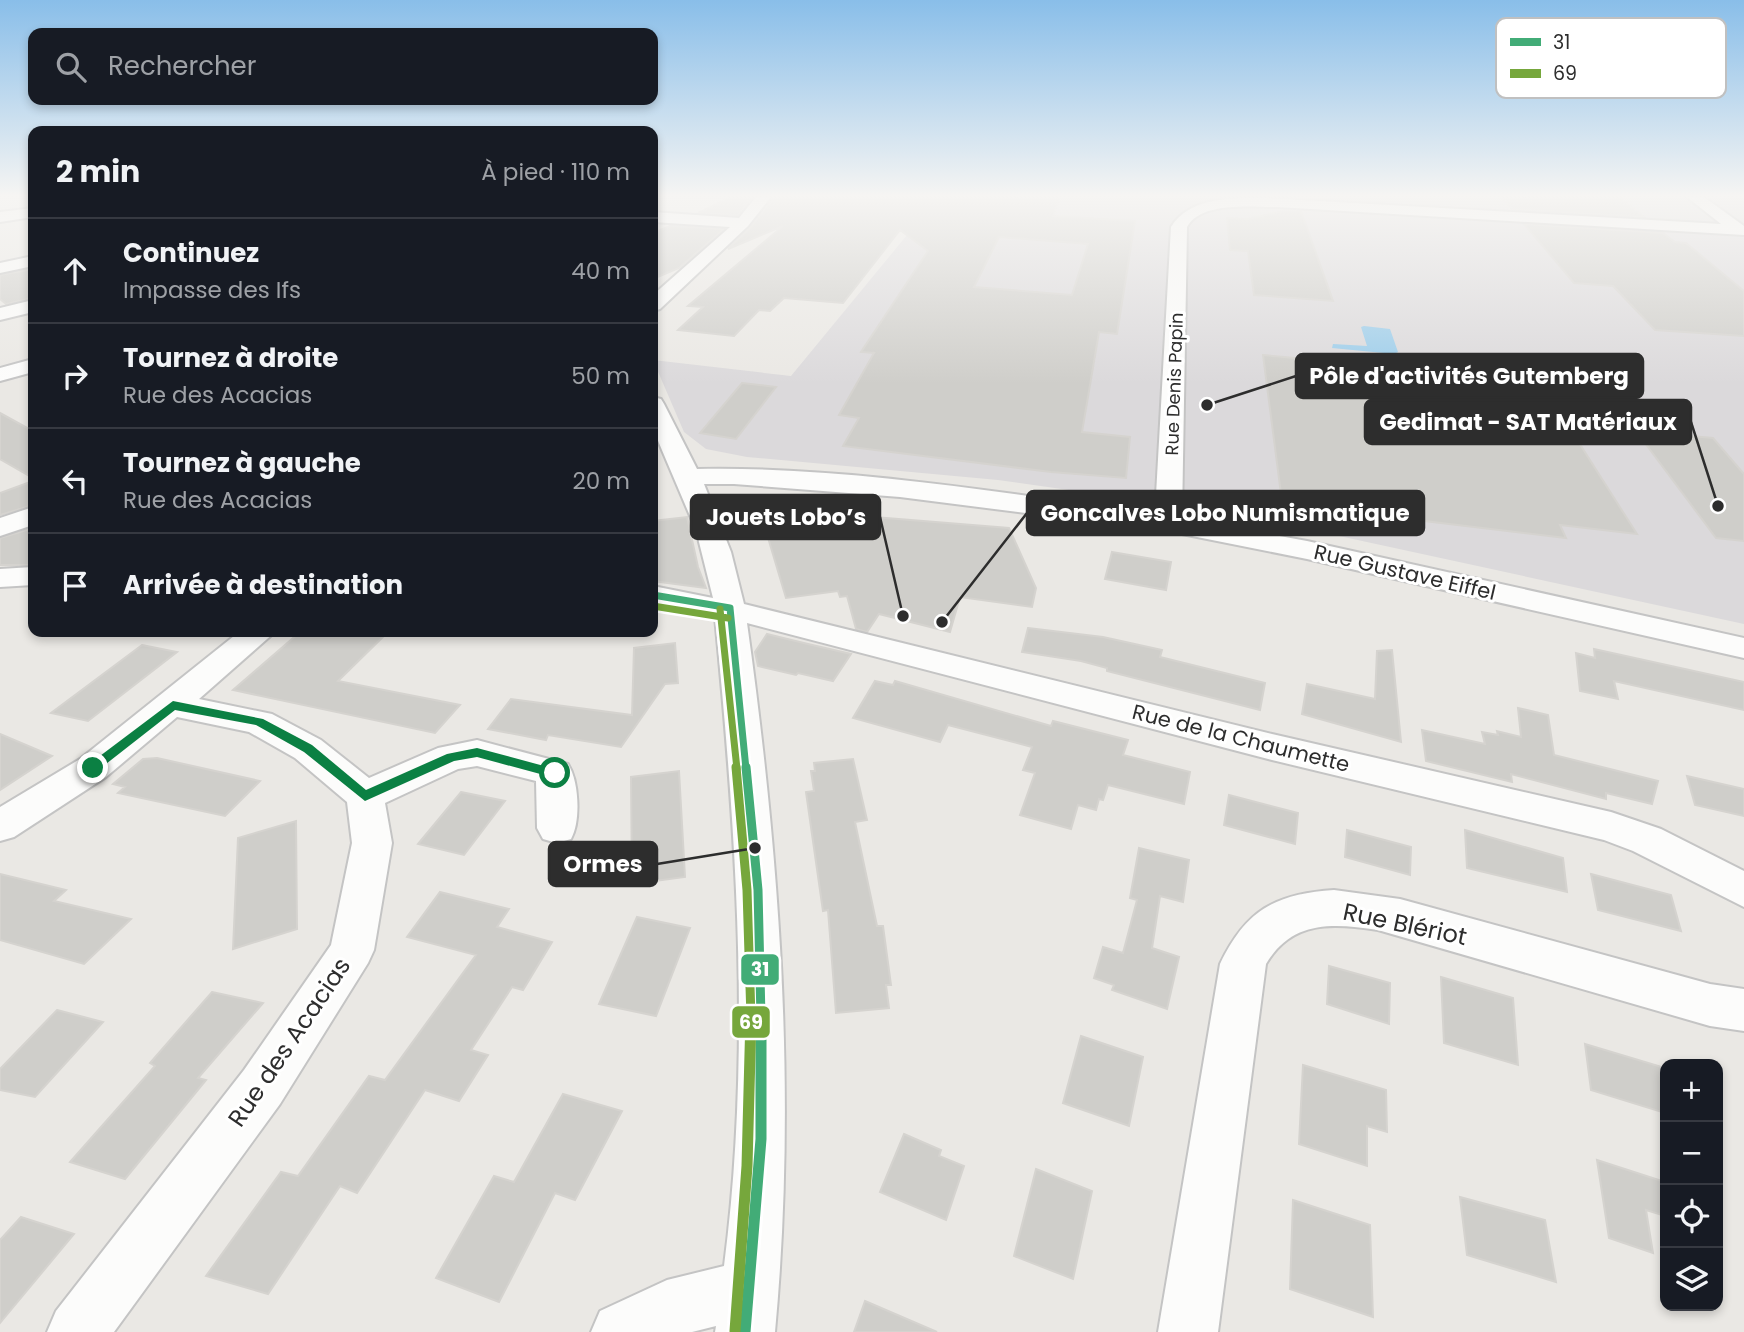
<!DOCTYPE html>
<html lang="fr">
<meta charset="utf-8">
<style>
:root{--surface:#171b24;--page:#242831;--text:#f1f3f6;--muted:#9ea1a6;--line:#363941}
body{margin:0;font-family:Poppins,sans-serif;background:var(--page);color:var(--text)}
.controls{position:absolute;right:21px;bottom:21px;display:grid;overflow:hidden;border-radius:14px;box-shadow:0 4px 10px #0003}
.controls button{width:63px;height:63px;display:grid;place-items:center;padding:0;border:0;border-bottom:2px solid var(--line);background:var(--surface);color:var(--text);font:35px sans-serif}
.stop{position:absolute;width:21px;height:21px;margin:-16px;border:5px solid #0b8043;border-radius:50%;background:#fff}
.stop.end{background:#0b8043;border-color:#fff;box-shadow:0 2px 7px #0008}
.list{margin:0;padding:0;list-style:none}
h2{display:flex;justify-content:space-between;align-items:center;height:91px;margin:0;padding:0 28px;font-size:30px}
h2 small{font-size:23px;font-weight:400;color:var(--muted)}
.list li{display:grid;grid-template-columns:46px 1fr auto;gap:21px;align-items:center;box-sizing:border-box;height:105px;padding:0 28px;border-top:2px solid var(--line)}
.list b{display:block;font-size:26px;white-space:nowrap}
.list p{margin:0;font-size:23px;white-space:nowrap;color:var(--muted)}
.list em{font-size:23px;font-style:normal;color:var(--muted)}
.icon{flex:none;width:38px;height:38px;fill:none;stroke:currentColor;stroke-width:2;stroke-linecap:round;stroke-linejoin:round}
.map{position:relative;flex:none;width:1744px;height:1332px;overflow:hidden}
.search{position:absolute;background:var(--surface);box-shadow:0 4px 10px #0003;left:28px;top:28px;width:630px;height:77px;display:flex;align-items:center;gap:18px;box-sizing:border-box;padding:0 24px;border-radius:14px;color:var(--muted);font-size:26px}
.panel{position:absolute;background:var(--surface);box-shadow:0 4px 10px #0003;left:28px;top:126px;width:630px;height:511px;border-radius:14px}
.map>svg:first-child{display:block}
.industrial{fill:#dbd9db}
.water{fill:#9accea}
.building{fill:#cfceca;stroke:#d5d3cf;stroke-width:2;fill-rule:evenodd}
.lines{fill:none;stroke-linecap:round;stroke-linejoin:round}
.minor-casing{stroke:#c4c4c4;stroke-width:4}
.minor{fill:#fcfcfb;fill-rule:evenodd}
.bus-1-far2-casing{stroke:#fff;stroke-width:12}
.bus-1-far1-casing{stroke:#fff;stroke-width:14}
.bus-1-casing{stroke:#fff;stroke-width:17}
.bus-2-far2-casing{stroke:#fff;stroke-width:12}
.bus-2-far1-casing{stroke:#fff;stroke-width:14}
.bus-2-casing{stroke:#fff;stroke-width:17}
.bus-1-far2{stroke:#42ac77;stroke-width:7}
.bus-1-far1{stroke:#42ac77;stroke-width:9}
.bus-1{stroke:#42ac77;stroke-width:11}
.bus-2-far2{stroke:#76a73c;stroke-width:7}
.bus-2-far1{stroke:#76a73c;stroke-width:9}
.bus-2{stroke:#76a73c;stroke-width:11}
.route{fill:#0b8043}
.labels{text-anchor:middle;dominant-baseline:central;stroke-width:6;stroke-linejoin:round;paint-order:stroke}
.far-street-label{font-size:18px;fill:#2d2d2d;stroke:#fff}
.street-label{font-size:21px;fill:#2d2d2d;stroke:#fff}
.near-street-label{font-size:24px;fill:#2d2d2d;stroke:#fff}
.key{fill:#fff;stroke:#c0c0c0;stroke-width:2}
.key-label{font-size:19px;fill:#2d2d2d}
.leader{fill:none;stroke:#2d2d2d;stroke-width:2.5}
.callout-dot{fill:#2d2d2d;stroke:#fff;stroke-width:2.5}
.callout{fill:#2d2d2d;stroke:#2d2d2d;stroke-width:2.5}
.callout-label{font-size:23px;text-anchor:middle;font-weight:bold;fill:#fff}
.line-badge{stroke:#fff;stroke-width:2.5}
.badge-label{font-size:19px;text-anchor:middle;font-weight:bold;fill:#fff}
</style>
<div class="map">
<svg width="1744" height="1332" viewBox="0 0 1744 1332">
<rect width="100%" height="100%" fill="#eae8e4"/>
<path class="industrial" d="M773,197H1744V624L1238,514L998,480L747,457L706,449L684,432L653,360L791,376L912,229L770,202Z"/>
<path class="water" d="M1364,326L1390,329L1398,352L1394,354L1332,348L1333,344L1367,346L1361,327Z"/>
<path class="building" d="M731,197H753L738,215L698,213Z
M774,197H1060L1053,216L1135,221L1117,334L1099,332L1082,432L1130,437L1126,478L1051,472L843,446L859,418L839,415L874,353L861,352L928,251L900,230L843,303L784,298L770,311L759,310L734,336L678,330L703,307L688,306L783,226L728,249L750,228ZM999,237L1088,244L1072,295L974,287Z
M1501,197H1620L1644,217L1512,209Z
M1288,210L1301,211L1333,301L1254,295L1248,251L1230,250L1227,218L1248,219Z
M1524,224L1663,233L1675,242L1686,243L1744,291V336L1655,330L1613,286L1574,283Z
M670,226L724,229L679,268L653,279V233Z
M33,269V298L6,304L0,299V275Z
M1263,355L1539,380L1637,534L1560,525L1566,538L1408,519L1405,507L1281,494Z
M742,383L776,387L736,439L700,433Z
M0,413L33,431V478L0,459Z
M1636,431L1713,438L1744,474V541L1716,538Z
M33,481V505L0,515V493Z
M774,504L785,528L773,530L825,534L835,509L875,512L874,517L1009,528L1036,588L1032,607L960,597L950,632L879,614L867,632L856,629L847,596L840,597L838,591L786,598L766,531L753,534L743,509Z
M687,517L698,567L706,588L653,581V521Z
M33,528V565H0V538Z
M1112,552L1171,562L1166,590L1105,579Z
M1028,628L1103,637L1162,650L1160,657L1265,683L1260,710L1107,671V668L1081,661L1022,652Z
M300,632H388L338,681L460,705L435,733L233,690Z
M767,634L808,644L851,654L833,681L798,673L796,675L758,666L755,652Z
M675,643L678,683L665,684L621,747L548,735L546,740L488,729L511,699L632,715L634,648Z
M142,645L177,652L88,721L51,713Z
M1594,649L1744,682V710L1614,681L1618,699L1580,691L1576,653L1595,658Z
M1392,650L1401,742L1302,714L1307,684L1375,699L1377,651Z
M875,681L893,685L895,681L1051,726L1053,721L1128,740L1123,755L1190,772L1184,804L1108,785L1103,800L1099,799L1096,810L1078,805L1071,829L1020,815L1035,773L1023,770L1032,747L948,725L940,742L853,718Z
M1518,708L1548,715L1554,755L1658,781L1652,804L1606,793V799L1511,774L1512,782L1426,761L1422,730L1485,744L1482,732L1498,735L1497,731L1521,737Z
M0,734L52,756L0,790Z
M157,758L260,781L225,816L118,793L125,787L113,784L143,759Z
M853,759L867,820L855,822L877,926H883L891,985H886L889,1008L836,1013L828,910L823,911L806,792L814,791L811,771H815L814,763Z
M679,771L685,877L632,884L631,777Z
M1687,776L1744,789V816L1695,805Z
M461,792L505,801L464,855L418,844Z
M1229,795L1298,813L1295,844L1224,825Z
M296,821L297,929L233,949L238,838Z
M1347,830L1411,847L1410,875L1345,857Z
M1465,830L1563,858L1567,892L1467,868Z
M1139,848L1189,860L1183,902L1160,896L1152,948L1179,957L1167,1009L1112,990L1114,985L1094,978L1103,947L1123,953L1137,900L1130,898Z
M0,874L66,890L54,901L131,919L84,964L0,940Z
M1591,874L1671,895L1681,931L1598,910Z
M440,892L509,909L497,927L552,942L523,990L512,987L471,1050L488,1055L459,1101L425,1090L357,1193L340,1186L268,1294L206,1276L281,1172L298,1176L369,1076L385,1080L476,955L407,937Z
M637,917L690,928L656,1016L599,1004Z
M1329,966L1390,983L1389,1024L1327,1004Z
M1441,977L1513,998L1518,1065L1444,1043Z
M212,992L263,1003L198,1078L206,1080L125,1179L70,1162L155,1066L150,1063Z
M57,1010L103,1022L35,1097L0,1090V1069Z
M1081,1036L1143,1057L1129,1126L1063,1103Z
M1585,1044L1665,1068V1113L1591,1090Z
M1303,1065L1386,1090L1387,1132L1367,1126V1166L1299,1144Z
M563,1094L622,1111L575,1200L555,1193L499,1302L436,1278L494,1176L514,1182Z
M904,1134L941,1150L939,1156L964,1166L946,1220L880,1192Z
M1597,1160L1665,1182V1216L1646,1210L1653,1253L1609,1238Z
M1036,1169L1092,1191L1073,1279L1014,1256Z
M1460,1197L1545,1220L1556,1282L1467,1255Z
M1293,1200L1370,1225L1373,1317L1290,1289Z
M21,1217L74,1234L0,1323V1240Z
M865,1301L937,1332H854Z"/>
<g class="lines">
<defs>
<path id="minor" d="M756,197H771L748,226L660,309L653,311V295L730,227L653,222V212L739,218Z
M1687,197H1704L1744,226V235L1277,207C1252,207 1201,201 1187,227L1182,518L1307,541L1744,638V658L1307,559L1167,531L900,497L734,484H704L731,552L744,604L1272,734L1611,812L1661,829L1744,871V907L1633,851L1604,840L1272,760L747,623C780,859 797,1095 775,1332H715L716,1326L692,1332H591L600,1311L667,1280L724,1266C752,1052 736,830 715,617L653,604V586L713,598L696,530L653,429V397L661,399L664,404L697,469C848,466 1005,494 1155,513L1171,227C1190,196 1234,198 1267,198L1721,224Z
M33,208V217L0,222V212Z
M33,256V266L0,273V263Z
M33,300V312L0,320V308Z
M33,359V372L0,381V368Z
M33,507V525L0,536V518Z
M33,567V585L0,587V569Z
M239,632H275L199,699L272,714L321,740L369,778L438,748L477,740L568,764C579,781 581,821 571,839L557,843L543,839L537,828L536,781L477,766L458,769L385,803L392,843L374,950L368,963L280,1104L114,1332H47L56,1311L244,1070L331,945L352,843L347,802L295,758L249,732L177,717L106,777L14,837L0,841V807L80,759Z
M1334,890L1400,899L1710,984L1744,989V1031L1710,1026L1378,930C1333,923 1292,920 1266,964L1218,1332H1158L1220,964C1246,910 1275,894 1334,890Z"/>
</defs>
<use href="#minor" class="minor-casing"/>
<use href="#minor" class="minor"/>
<defs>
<path id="bus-1-far2" d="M653,595L730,608
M730,608L746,769"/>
<path id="bus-1-far1" d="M746,767L758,890L761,1018"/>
<path id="bus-1" d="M745,1332L761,1139V1016"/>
<path id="bus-2-far2" d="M653,606L728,618
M720,609L737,769"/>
<path id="bus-2-far1" d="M736,767L747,890L751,1018"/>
<path id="bus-2" d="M735,1331L747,1166L751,1016"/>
</defs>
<use href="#bus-1-far2" class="bus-1-far2-casing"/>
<use href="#bus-1-far1" class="bus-1-far1-casing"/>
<use href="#bus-1" class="bus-1-casing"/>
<use href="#bus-2-far2" class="bus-2-far2-casing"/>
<use href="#bus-2-far1" class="bus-2-far1-casing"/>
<use href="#bus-2" class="bus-2-casing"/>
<use href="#bus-1-far2" class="bus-1-far2"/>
<use href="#bus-1-far1" class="bus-1-far1"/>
<use href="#bus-1" class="bus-1"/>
<use href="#bus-2-far2" class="bus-2-far2"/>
<use href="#bus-2-far1" class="bus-2-far1"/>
<use href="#bus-2" class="bus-2"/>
</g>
<linearGradient id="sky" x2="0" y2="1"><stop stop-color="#89bee9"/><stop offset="0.51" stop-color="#f6f5f3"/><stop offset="1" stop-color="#f6f5f3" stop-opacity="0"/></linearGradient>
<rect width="1744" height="384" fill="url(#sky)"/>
<path class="route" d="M173,701L263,719L312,745L366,790L447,754L477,748L559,770L561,773L555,778L477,757L454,761L365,801L304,752L256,725L175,710L97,771H88V765Z"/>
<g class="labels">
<g class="far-street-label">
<text transform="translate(1174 384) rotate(-88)">Rue Denis Papin</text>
</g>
<g class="street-label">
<text transform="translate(1405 572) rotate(13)">Rue Gustave Eiffel</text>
<text transform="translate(1241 738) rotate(14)">Rue de la Chaumette</text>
</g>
<g class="near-street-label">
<text transform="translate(1405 924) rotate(12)">Rue Blériot</text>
<text transform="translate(289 1042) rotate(-56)">Rue des Acacias</text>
</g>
</g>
<rect x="1496" y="18" width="230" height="80" rx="10" class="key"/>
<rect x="1510" y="38" width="31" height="8" fill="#42ac77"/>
<rect x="1510" y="69" width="31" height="9" fill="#76a73c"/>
<g class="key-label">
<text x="1553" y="49">31</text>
<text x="1553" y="80">69</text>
</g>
<path class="leader" d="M1207 405L1296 376M1718 506L1691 422M942 622L1027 513M903 616L880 517M755 848L657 864"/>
<g class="callout-dot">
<circle cx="1207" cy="405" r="7"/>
<circle cx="1718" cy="506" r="7"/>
<circle cx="942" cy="622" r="7"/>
<circle cx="903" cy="616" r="7"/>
<circle cx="755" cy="848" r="7"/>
</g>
<g class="callout">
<rect x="1296" y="354" width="347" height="44" rx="7"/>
<rect x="1365" y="400" width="326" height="44" rx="7"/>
<rect x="1027" y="491" width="397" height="44" rx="7"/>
<rect x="691" y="495" width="189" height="44" rx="7"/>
<rect x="549" y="842" width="108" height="44" rx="7"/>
</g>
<g class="callout-label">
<text x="1469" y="384">Pôle d'activités Gutemberg</text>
<text x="1528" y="430">Gedimat - SAT Matériaux</text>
<text x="1225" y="521">Goncalves Lobo Numismatique</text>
<text x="786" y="525">Jouets Lobo’s</text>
<text x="603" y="872">Ormes</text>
</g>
<g class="line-badge">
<rect x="740" y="953" width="40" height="33" rx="7" fill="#42ac77"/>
<rect x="731" y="1005" width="40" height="34" rx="7" fill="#76a73c"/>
</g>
<g class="badge-label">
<text x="760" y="976">31</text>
<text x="751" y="1029">69</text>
</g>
</svg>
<div class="controls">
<button>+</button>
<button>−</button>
<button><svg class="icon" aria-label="locate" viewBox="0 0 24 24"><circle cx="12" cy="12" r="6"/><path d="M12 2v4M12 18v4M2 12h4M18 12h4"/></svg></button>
<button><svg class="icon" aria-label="layers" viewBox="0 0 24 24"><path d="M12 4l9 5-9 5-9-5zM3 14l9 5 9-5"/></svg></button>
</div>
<div class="stop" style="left:555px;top:773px"></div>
<div class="stop end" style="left:93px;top:768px"></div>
<div class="search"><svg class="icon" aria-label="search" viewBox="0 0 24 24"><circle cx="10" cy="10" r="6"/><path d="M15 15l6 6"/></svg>Rechercher</div>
<section class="panel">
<h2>2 min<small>À pied · 110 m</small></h2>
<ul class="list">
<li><svg class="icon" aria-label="ahead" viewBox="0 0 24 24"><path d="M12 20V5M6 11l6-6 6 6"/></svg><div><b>Continuez</b><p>Impasse des Ifs</p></div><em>40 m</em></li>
<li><svg class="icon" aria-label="right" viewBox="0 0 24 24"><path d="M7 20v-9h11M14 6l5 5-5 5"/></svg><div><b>Tournez à droite</b><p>Rue des Acacias</p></div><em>50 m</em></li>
<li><svg class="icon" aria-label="left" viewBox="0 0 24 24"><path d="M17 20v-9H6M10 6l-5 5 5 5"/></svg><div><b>Tournez à gauche</b><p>Rue des Acacias</p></div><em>20 m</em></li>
<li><svg class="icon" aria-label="arrive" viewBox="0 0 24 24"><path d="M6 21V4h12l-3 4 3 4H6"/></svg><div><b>Arrivée à destination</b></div></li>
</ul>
</section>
</div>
